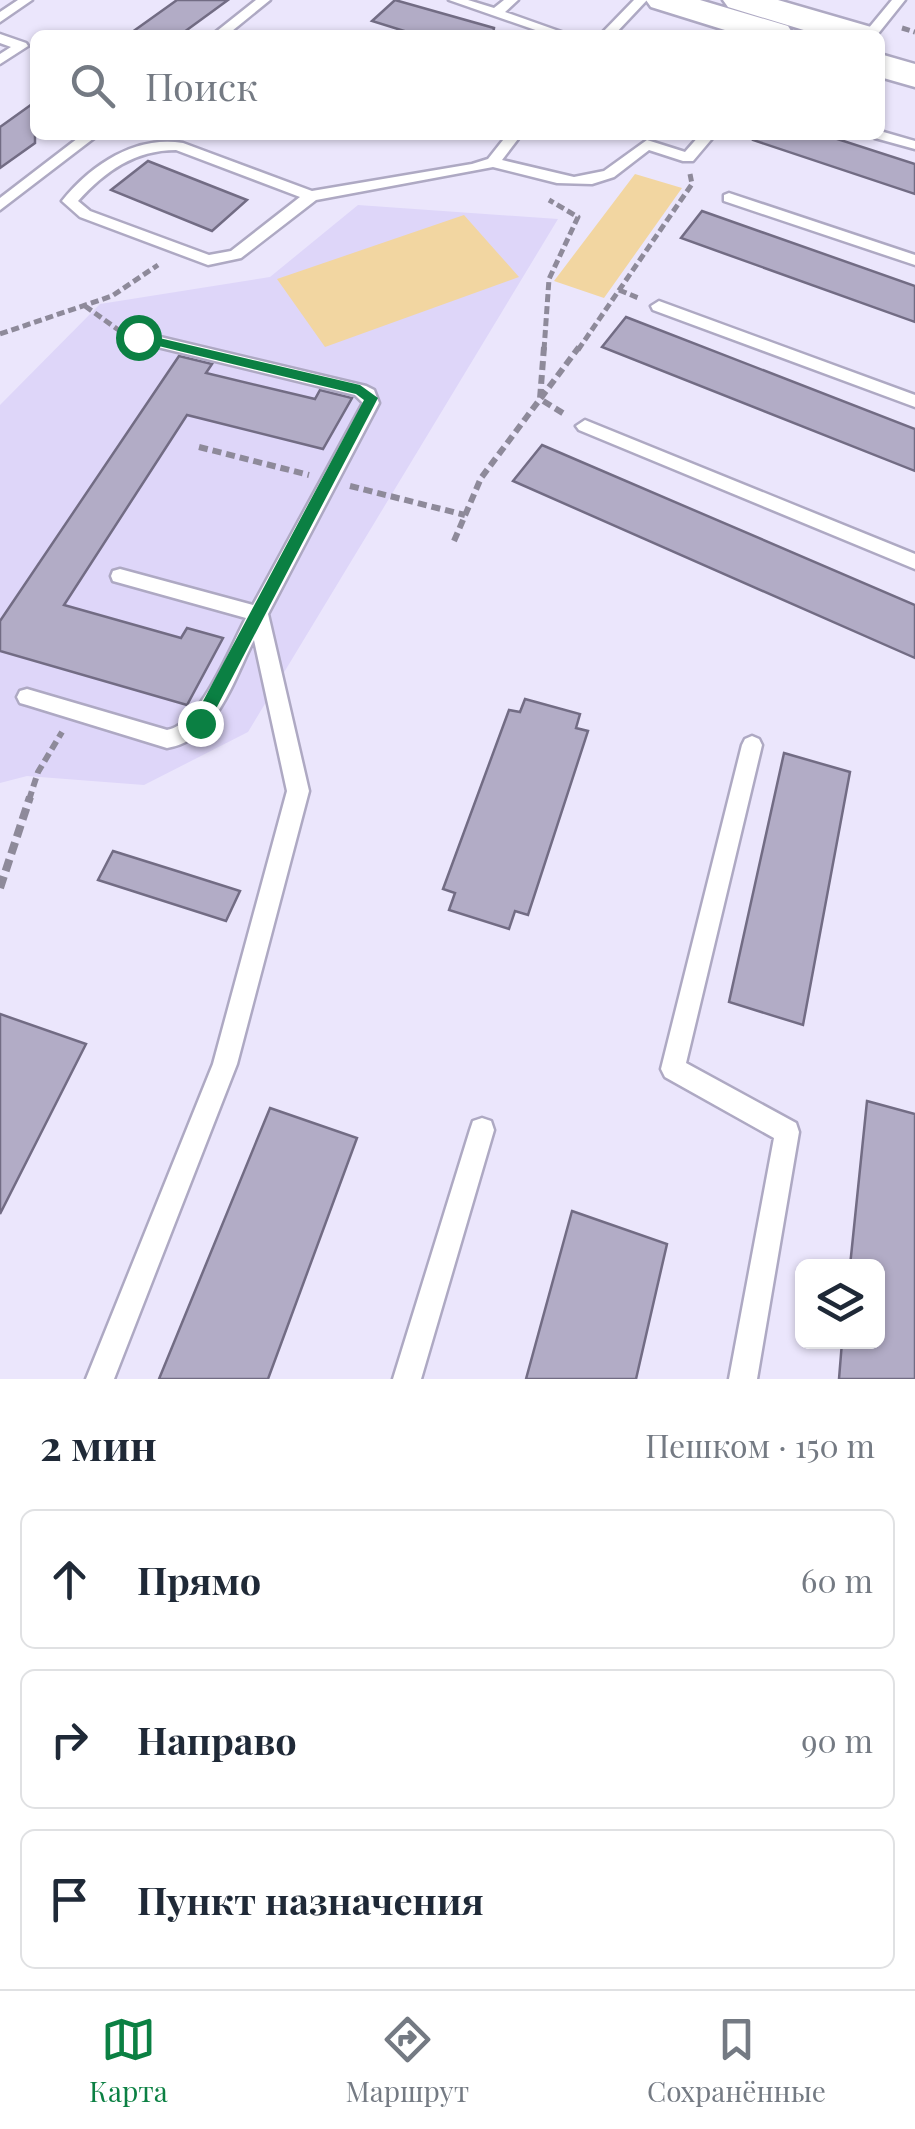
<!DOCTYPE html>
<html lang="ru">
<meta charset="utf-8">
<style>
:root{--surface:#fff;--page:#f2f2f3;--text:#1f2937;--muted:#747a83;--line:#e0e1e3;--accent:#0b8043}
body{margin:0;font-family:"Playfair Display",serif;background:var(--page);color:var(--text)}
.controls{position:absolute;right:30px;bottom:30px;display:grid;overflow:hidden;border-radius:15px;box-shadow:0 2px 8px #0004}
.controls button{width:90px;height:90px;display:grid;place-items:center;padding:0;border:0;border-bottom:2px solid var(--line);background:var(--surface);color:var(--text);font:50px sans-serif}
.stop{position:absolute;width:30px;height:30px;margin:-22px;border:8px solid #0b8043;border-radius:50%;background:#fff}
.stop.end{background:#0b8043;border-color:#fff;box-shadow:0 2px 10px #0008}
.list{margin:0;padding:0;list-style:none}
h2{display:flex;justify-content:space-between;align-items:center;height:130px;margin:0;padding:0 40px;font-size:42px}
h2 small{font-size:32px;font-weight:400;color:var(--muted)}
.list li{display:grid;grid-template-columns:65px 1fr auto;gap:30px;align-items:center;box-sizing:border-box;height:140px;margin:0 20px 20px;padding:0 20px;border:2px solid var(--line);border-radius:15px}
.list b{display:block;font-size:38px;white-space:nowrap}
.list em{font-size:32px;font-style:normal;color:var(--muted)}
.icon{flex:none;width:55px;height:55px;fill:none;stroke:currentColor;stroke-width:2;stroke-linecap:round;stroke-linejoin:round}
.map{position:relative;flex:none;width:915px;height:1379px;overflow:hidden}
.search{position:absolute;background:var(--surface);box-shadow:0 2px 8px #0004;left:30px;right:30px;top:30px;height:110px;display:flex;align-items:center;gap:25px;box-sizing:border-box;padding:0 35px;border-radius:15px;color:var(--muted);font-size:38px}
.sheet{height:610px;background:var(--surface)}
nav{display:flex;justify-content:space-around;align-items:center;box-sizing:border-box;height:140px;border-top:2px solid var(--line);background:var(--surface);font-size:28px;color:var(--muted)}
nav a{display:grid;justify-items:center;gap:5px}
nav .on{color:var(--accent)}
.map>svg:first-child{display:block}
.built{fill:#ded6f9}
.green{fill:#f2d6a1}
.building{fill:#b2acc6;stroke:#726c84;stroke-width:2.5}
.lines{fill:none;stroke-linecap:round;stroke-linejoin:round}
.lane-casing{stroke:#aea9c3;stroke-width:5}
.secondary-casing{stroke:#aea9c3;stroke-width:5}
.path-far2{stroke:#8e8a9a;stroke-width:5;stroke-dasharray:8 4;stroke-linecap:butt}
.path-far1{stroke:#8e8a9a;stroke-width:6;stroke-dasharray:9 5;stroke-linecap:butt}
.path{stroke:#8e8a9a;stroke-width:8;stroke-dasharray:12 6;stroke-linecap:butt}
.lane{fill:#fff;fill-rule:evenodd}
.secondary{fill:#fff;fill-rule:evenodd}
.route{fill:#0b8043}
</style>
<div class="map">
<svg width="915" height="1379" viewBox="0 0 915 1379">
<rect width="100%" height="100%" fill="#ebe6fc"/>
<path class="built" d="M358,205L558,219L248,732L144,785L27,776L0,783V405L100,304L270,277Z"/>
<path class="green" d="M635,174L682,188L604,298L554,281Z
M464,215L519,277L325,347L277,279Z"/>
<path class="building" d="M177,0H228L180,35H128Z
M395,0L494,28L493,35H417L372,21Z
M35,102V143L0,168V127Z
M754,135H825L915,164V194L753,140Z
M148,161L247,200L212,231L111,190Z
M702,211L915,286V322L681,238Z
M626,317L915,429V471L602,347Z
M179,356L212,364L206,373L315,399L320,390L352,398L323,449L187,415L64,605L181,638L187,628L223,638L187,705L0,651V621Z
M542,445L915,605V658L513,481Z
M525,699L580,714L576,728L588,731L528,915L515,911L509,929L449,910L455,893L443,889L509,710L520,712Z
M784,753L850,772L803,1025L729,1002Z
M113,851L180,872L240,891L226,921L98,880Z
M0,1014L86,1044L0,1214Z
M867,1101L915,1114V1379H839L842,1342H878V1266H850Z
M270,1108L357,1138L268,1379H159Z
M572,1211L667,1244L636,1379H526Z"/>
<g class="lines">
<defs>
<path id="lane" d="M18,0H32L0,22V12Z
M256,0H270L227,35H212Z
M449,0H468L494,8L504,0H518L505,12L570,35H550Z
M634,0H647L614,35H600Z
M892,0H905L877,35H863Z
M0,34L26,43L28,46L0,64V54L11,47L0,43Z
M880,131L915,141V149L875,138L873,135H880Z
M82,135H98L0,210V198Z
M507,135H521L502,160L574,177L604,171L647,140L685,152L700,135H715L693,161H683L649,150L614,177L592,184L557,183L493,167L316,200L241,258L208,265L80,217L62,201C91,165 135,135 183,143L312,191L472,164L488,159ZM176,150L300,197L231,251L209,255L90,211L78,201C105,171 135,150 176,150Z
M729,193L915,255V265L724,201V195Z
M659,301L915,395V407L653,310L651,306Z
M139,332L366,386L374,390L379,403L268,614L309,791L237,1064L114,1379H86L213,1064L287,791L254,640C233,680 217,740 167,748L27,705L20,703L17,697L20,691L27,689L167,730C200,725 230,648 246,618L113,581L111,576L113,571L120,569L253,605L363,403L355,395L133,341L131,337Z
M585,420L915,554V569L579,430L576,426Z
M752,736L759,739L762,745L686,1063L796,1123L799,1132L757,1379H729L774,1138L665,1077L661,1069L742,745L745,739Z
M482,1118L491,1121L494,1130L421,1379H393L470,1130L473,1121Z"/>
<path id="secondary" d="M646,0H700L788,26L793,34L741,35L651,7Z
M723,0H778L871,27L876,35H820L728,7Z
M880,54L915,64V87L880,77Z"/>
</defs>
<use href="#lane" class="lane-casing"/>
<use href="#secondary" class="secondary-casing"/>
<path class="path-far2" d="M902,28L915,32
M619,290L641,299
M85,306L120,331
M0,334L112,296L158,265
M544,350L549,279L578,217L549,200
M578,350L692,184L690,174"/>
<path class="path-far1" d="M544,347L540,399L566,415
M199,447L309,475
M350,486L465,515
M454,541L481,478L579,347
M29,800L38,772L62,732"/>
<path class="path" d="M0,888L30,797"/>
<use href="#lane" class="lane"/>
<use href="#secondary" class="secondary"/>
</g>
<path class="route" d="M138,333L360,385L378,398L206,728H194V718L364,400L356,394L134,340L132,337Z"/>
</svg>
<div class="controls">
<button><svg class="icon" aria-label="layers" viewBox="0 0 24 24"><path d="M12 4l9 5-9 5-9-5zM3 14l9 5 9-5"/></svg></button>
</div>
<div class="stop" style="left:138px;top:337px"></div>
<div class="stop end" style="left:200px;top:723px"></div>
<div class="search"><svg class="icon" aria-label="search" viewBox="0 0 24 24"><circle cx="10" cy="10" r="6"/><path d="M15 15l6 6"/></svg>Поиск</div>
</div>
<section class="sheet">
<h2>2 мин<small>Пешком · 150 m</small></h2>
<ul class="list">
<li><svg class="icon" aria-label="ahead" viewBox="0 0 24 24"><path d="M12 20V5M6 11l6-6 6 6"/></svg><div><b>Прямо</b></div><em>60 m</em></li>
<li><svg class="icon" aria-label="right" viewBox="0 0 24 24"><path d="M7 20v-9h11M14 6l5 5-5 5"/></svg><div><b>Направо</b></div><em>90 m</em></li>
<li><svg class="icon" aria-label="arrive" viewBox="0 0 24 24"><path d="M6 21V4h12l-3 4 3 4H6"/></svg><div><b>Пункт назначения</b></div></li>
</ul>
</section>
<nav>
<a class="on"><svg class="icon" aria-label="map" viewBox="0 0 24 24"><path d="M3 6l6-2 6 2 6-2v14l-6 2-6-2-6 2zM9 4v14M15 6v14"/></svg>Карта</a>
<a><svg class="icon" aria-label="directions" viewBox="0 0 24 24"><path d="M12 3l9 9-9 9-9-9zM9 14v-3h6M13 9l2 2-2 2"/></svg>Маршрут</a>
<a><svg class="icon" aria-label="saved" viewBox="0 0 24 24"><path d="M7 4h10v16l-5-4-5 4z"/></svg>Сохранённые</a>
</nav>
